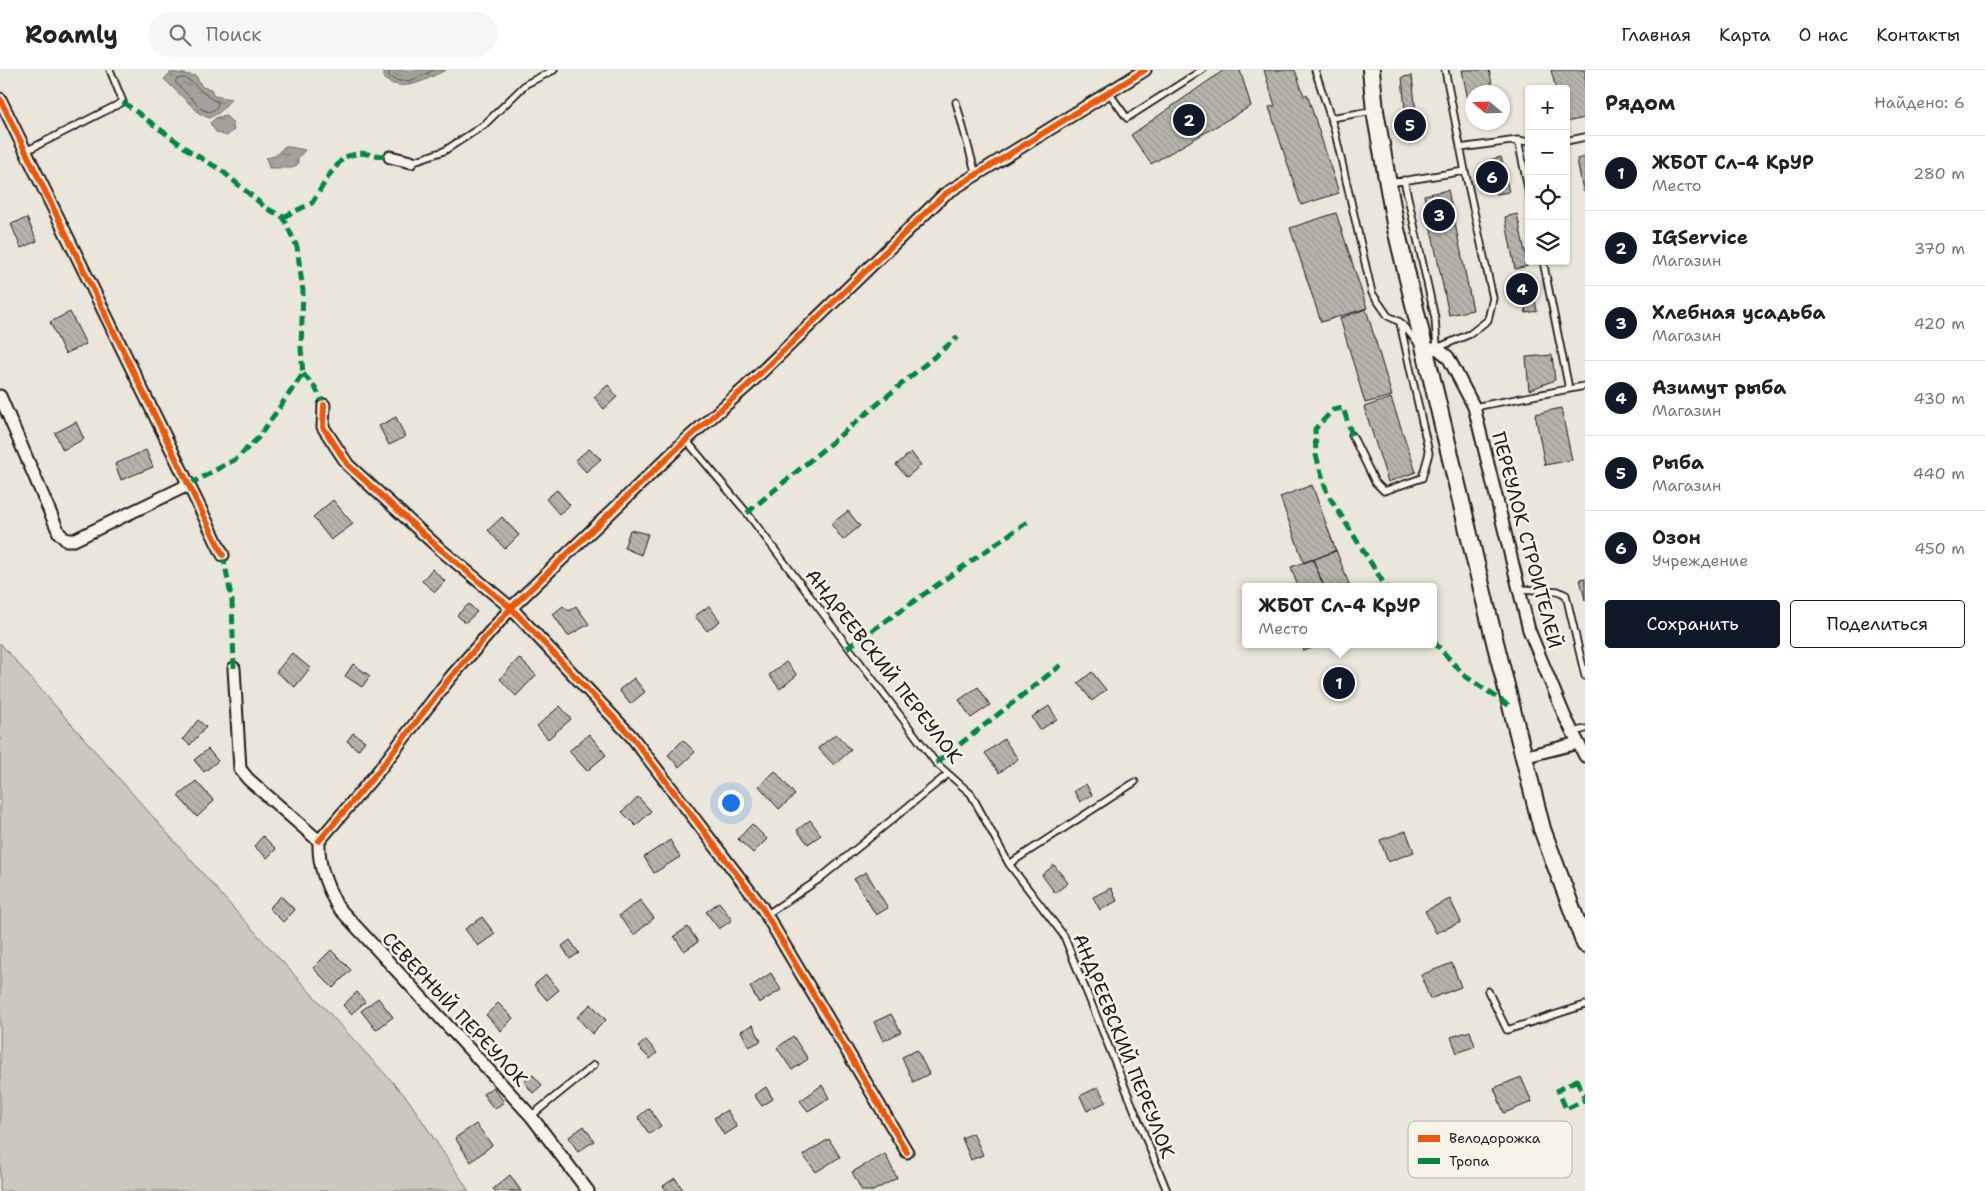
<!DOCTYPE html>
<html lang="ru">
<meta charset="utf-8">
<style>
:root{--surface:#fff;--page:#f6f6f6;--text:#222;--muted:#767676;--line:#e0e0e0;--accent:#111827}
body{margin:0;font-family:"Shantell Sans",sans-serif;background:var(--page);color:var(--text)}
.controls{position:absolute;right:15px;top:15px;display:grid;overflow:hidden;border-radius:5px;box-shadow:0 1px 4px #0004}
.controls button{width:45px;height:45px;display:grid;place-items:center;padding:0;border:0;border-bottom:1px solid var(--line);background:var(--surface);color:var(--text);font:25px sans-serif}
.compass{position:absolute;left:1465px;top:15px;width:45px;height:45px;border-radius:50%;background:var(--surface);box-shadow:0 1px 4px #0004;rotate:289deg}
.you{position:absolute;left:730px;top:732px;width:18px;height:18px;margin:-12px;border:4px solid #fff;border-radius:50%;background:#1a73e8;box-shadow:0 0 0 8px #1a73e833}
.badge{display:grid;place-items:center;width:32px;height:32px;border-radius:50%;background:var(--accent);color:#fff;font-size:16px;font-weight:700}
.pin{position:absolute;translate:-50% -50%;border:2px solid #fff;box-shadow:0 1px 5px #0006}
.popup{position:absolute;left:1242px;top:513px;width:195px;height:65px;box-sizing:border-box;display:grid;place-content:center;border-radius:5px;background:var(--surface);filter:drop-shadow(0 1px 4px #0005);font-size:16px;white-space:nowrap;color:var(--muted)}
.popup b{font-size:19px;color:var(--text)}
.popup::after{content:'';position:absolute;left:50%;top:100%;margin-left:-10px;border:10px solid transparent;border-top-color:var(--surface)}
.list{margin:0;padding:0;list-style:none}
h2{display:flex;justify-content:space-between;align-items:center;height:65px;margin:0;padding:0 20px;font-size:21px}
h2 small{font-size:16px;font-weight:400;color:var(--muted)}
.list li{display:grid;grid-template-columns:32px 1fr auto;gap:15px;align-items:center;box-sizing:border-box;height:75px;padding:0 20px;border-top:1px solid var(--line)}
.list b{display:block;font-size:19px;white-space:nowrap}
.list p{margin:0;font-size:16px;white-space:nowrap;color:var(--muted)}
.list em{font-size:16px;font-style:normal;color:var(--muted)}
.actions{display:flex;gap:10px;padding:15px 20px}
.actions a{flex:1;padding:11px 0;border:1px solid var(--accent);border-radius:5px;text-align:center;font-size:18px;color:var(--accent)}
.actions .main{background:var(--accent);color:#fff}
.icon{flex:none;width:28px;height:28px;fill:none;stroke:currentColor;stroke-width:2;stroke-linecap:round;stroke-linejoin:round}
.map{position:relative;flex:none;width:1585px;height:1121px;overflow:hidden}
header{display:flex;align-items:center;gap:30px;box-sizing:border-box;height:70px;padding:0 25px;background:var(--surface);border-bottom:1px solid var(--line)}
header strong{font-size:24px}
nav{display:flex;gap:28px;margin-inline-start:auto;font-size:18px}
.search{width:350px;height:45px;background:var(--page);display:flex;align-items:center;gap:12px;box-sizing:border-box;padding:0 18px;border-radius:28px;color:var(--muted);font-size:19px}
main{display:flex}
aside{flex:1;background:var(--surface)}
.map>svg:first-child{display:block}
.grass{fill:#ccc8c0;stroke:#74726e}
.water{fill:url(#water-ripples);stroke:#6d6c68}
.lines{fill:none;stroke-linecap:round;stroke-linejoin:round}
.shore{stroke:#52514e;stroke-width:1}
.building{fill:url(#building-back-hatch);stroke:#1c1c1c}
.service-casing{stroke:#1c1c1c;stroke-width:9}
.minor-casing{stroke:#1c1c1c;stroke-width:15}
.secondary-casing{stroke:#1c1c1c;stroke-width:20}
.service{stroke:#f7f3e8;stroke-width:5.5}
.minor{stroke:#f7f3e8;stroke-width:11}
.secondary{stroke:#f7f3e8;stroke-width:16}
.quiet{stroke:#00873e;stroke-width:5;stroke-dasharray:10 5;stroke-linecap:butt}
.cycleway-casing{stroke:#f7f3e8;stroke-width:9}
.cycleway{stroke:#e8590c;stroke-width:6}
.labels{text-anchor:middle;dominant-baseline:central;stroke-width:5;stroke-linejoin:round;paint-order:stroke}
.street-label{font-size:19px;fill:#1c1c1c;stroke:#f7f3e8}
.key{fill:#f7f3e8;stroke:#b5b2ab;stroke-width:1}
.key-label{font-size:14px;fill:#1c1c1c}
</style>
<header>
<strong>Roamly</strong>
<div class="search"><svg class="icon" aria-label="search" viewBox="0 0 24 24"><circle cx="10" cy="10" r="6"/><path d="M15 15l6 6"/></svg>Поиск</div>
<nav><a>Главная</a><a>Карта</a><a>О нас</a><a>Контакты</a></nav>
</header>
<main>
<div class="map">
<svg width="1585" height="1121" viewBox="0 0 1585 1121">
<defs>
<pattern id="water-ripples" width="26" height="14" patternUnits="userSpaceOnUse" patternTransform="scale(1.25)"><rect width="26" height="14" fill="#a3a19a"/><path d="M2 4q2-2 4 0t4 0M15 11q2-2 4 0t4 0" fill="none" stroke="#84827d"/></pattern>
<pattern id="building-back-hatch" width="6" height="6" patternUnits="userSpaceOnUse" patternTransform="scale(1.25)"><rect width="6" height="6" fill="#b6b4ac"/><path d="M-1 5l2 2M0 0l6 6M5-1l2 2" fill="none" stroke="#9c9a93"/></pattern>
</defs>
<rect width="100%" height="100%" fill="#eae6dc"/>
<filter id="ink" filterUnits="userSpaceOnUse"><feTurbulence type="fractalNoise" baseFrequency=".02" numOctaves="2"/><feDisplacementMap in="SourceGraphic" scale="10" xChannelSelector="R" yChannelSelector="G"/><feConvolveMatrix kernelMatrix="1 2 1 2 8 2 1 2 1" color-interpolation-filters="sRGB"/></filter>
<g filter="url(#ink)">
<path class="grass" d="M0,573L234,839L407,1028L469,1121H0Z"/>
<path class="water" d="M384,0H446C426,9 405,24 384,9Z
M171,2L196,6L202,17L211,19L214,26L231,29L220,42L209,48L200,44L164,9Z
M226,46L232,52L234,60L227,66L216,62L210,53L217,47Z
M285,76L305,80L298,88V94L292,98H269L266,88L275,86Z"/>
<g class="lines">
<path class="shore" d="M389,0V6C402,18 421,6 434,0
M185,8C194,11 205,28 218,32L217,38L209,42L202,39L175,12L177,9Z"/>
</g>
<path class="building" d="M1224,0H1240L1251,36L1151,94L1131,65Z
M1264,0H1295L1304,26L1307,24L1339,123L1301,135L1269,37L1275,36Z
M1462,0H1489L1494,22H1472V50Z
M1551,0H1585V48L1566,52V19H1556Z
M1412,6L1418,61L1407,62L1402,7Z
M1501,87L1509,122L1497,124L1490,90Z
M1585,87V120L1583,121L1577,89Z
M1448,120L1473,240L1449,245L1424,125Z
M1336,143L1367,238L1321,252L1290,158Z
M1517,144L1528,196L1515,199L1505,147Z
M27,148L37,171L21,178L11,154Z
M1532,213L1537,241L1526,243L1521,215Z
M1366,239L1392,326L1365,333L1340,248Z
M70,242L86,274L65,284L50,252Z
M1552,285L1555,310L1529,320L1526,287Z
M608,315L617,327L604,339L594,327Z
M1391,328L1416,402L1388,412L1364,337Z
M1561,338L1572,390L1545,395L1535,344Z
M396,347L405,367L389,375L379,356Z
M76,352L84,369L63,380L55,363Z
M589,379L601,389L586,402L575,390Z
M146,380L153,397L121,410L115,394Z
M911,382L921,395L907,407L896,395Z
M1312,415L1336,481L1304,493L1280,427Z
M557,420L570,435L559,444L546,429Z
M333,430L353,454L331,470L313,447Z
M848,441L860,456L843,470L831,454Z
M502,447L519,465L505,479L488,460Z
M630,460L648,464L641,485L624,478Z
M1336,480L1350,517H1324L1313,490Z
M1313,489L1324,517H1298L1291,497Z
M432,499L445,511L435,522L422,511Z
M1585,508V530L1580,509Z
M469,534L477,542L465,553L457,545Z
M563,536L569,541L576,536L589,554L568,566L553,544Z
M709,536L720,551L707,561L695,546Z
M1302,574H1322L1304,581Z
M292,583L310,598L295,617L276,602Z
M519,588L536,605L516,626L500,609Z
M786,592L797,605L780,619L769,605Z
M353,594L370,606L362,617L345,606Z
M1092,602L1106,620L1092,631L1078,613Z
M634,608L645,622L630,634L619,620Z
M978,617L990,635L971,648L959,630Z
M560,636L571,649L548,669L537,656Z
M1049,636L1057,649L1040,660L1032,647Z
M198,650L206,657L190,675L183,669Z
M353,663L365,671L358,680L347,671Z
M589,664L606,685L587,701L569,681Z
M836,664L851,680L834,695L818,678Z
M1004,669L1018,689L999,703L985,683Z
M683,670L695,682L679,697L668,685Z
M208,679L218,691L204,702L194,690Z
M775,701L795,725L779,739L759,716Z
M196,711L214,731L197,747L178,726Z
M1086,714L1092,725L1080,732L1074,721Z
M638,727L651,741L636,756L622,742Z
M810,750L821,765L808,774L797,760Z
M752,754L767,769L753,783L738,769Z
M1406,761L1414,782L1388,792L1380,770Z
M263,766L276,779L267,788L254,776Z
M670,770L680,787L654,803L644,787Z
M1054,795L1068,813L1055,823L1042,805Z
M866,802L888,838L876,845L854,809Z
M1111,818L1117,831L1100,840L1093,827Z
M281,826L295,840L283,852L269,838Z
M1450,829L1461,852L1436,863L1425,841Z
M640,830L654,848L634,865L619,846Z
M719,832L732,850L719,859L706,842Z
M482,847L495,864L478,876L465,859Z
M688,857L698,872L684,881L674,866Z
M570,870L579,883L570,889L562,876Z
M331,880L351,900L333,918L313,898Z
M1452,893L1461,917L1430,929L1421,905Z
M771,903L781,920L759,933L750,917Z
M546,905L559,920L547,930L534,915Z
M357,922L365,932L351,944L343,935Z
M378,928L393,947L376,960L361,941Z
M498,933L513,948L501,961L486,945Z
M591,934L606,950L592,964L577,947Z
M891,944L901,962L883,971L874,952Z
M753,955L761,971L749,977L741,961Z
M1470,961L1475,976L1457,983L1451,967Z
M793,966L808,989L792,1000L777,978Z
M646,970L657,983L650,989L638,977Z
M917,980L929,1004L913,1012L902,987Z
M533,1005L542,1015L533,1023L524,1012Z
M1521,1007L1532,1032L1504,1043L1494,1018Z
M822,1015L829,1028L808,1041L800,1031Z
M493,1017L504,1032L494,1039L483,1024Z
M766,1017L773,1029L762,1036L754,1025Z
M1098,1017L1106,1032L1087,1041L1080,1026Z
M649,1038L661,1056L649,1064L638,1047Z
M727,1040L737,1057L724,1065L714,1048Z
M476,1054L492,1075L471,1092L455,1068Z
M584,1056L594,1071L578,1082L569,1067Z
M973,1063L983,1085L971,1090L962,1068Z
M829,1069L840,1087L816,1102L803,1085Z
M885,1084L897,1108L873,1121H862L852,1102Z
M510,1105L521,1121H495L493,1119Z
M675,1108L684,1121H667L663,1116Z"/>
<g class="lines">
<defs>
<path id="service" d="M1315,0L1334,58L1372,223L1388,246L1400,252L1419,274
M1445,0L1465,101
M1109,23L1127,48L1202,0
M956,32L976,105
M1330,48L1373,41
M1518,70L1529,123
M1566,71L1585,67
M1460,78L1518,70L1529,72
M26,81L123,32L110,0
M411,92L444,81L484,55L526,14L554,0
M1389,113L1465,101L1493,228L1488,250L1470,264L1437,278L1435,248L1404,110
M1569,319L1585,316
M1474,337L1569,319L1543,191
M1352,365L1375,412L1384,421L1422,408L1429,383L1400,253
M686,370L747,443L936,693L971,724L1009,794L1064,866L1167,1121
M1519,519L1558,521L1566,525L1585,606
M1573,662L1585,659
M1009,794L1135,712
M766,845L818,810L948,704
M1488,921L1507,960L1585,935
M531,1046L594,995"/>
<path id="minor" d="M0,29L223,485
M390,87L411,92
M1425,281L1437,278L1448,287L1474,337L1529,560L1565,647L1585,686
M0,326L59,463L66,470H74L188,415
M324,335L323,357L348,395L440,479L511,538L632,667L761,836L907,1082
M234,598L240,699L248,709L319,771
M1523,687L1578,673
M319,771L376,704L450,608L511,538L686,370L746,317L945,124L1145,0
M319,771C318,796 326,814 337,836L531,1046L588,1121"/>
<path id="secondary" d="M1371,0L1375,41L1396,159L1488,544L1542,759L1585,874"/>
</defs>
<use href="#service" class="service-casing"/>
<use href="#minor" class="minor-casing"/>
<use href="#secondary" class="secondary-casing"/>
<use href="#service" class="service"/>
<use href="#minor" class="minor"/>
<use href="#secondary" class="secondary"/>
<path class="quiet" d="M123,32L191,82L221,100L266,138L283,147L297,177L303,221L301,278L303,304L258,368L236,389L188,415
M283,147L312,133L330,104L344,87L360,83L390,87
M303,304L315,317L324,335
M1352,365L1343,338L1333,340L1315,359L1316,385L1327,423L1386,517
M747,443L958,267
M223,485L232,531L234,598
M1433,571L1465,606L1511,637
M847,578L1030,450
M936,693L1061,595
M1577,1010L1585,1030L1566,1039L1558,1020Z"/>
<defs>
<path id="cycleway" d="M0,29L223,485
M324,335L323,357L348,395L440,479L511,538L632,667L761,836L907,1082
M319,771L376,704L450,608L511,538L686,370L746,317L945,124L1145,0"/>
</defs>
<use href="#cycleway" class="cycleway-casing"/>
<use href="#cycleway" class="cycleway"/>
</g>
</g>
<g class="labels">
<g class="street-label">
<text transform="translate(1527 470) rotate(75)">ПЕРЕУЛОК СТРОИТЕЛЕЙ</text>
<text transform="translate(884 596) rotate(52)">АНДРЕЕВСКИЙ ПЕРЕУЛОК</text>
<text transform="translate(455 939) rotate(47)">СЕВЕРНЫЙ ПЕРЕУЛОК</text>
<text transform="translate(1124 976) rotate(68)">АНДРЕЕВСКИЙ ПЕРЕУЛОК</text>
</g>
</g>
<rect x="1408" y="1051" width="164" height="57" rx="8" class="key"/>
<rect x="1418" y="1065" width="22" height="7" fill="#e8590c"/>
<rect x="1418" y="1088" width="22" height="6" fill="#00873e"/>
<g class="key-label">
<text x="1449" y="1073">Велодорожка</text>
<text x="1449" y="1096">Тропа</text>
</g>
</svg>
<div class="controls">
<button>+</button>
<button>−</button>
<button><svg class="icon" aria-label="locate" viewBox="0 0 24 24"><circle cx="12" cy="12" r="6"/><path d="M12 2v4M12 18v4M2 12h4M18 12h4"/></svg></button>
<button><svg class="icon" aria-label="layers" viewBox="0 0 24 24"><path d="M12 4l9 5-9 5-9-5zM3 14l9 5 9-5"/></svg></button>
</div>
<svg class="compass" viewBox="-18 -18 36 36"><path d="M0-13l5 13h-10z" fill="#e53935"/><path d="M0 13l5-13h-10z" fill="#767676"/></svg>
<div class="you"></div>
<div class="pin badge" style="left:1339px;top:613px">1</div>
<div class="popup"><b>ЖБОТ Сл-4 КрУР</b>Место</div>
<div class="pin badge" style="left:1189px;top:50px">2</div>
<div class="pin badge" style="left:1439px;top:145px">3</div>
<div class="pin badge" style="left:1522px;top:219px">4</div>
<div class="pin badge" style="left:1410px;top:55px">5</div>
<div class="pin badge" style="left:1492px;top:107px">6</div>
</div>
<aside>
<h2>Рядом<small>Найдено: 6</small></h2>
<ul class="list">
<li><span class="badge">1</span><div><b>ЖБОТ Сл-4 КрУР</b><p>Место</p></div><em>280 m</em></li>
<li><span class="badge">2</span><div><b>IGService</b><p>Магазин</p></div><em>370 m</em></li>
<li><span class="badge">3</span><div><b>Хлебная усадьба</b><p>Магазин</p></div><em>420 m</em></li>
<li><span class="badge">4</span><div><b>Азимут рыба</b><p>Магазин</p></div><em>430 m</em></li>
<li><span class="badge">5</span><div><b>Рыба</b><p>Магазин</p></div><em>440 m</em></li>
<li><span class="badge">6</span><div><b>Озон</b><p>Учреждение</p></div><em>450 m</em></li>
</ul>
<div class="actions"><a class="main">Сохранить</a><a>Поделиться</a></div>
</aside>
</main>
